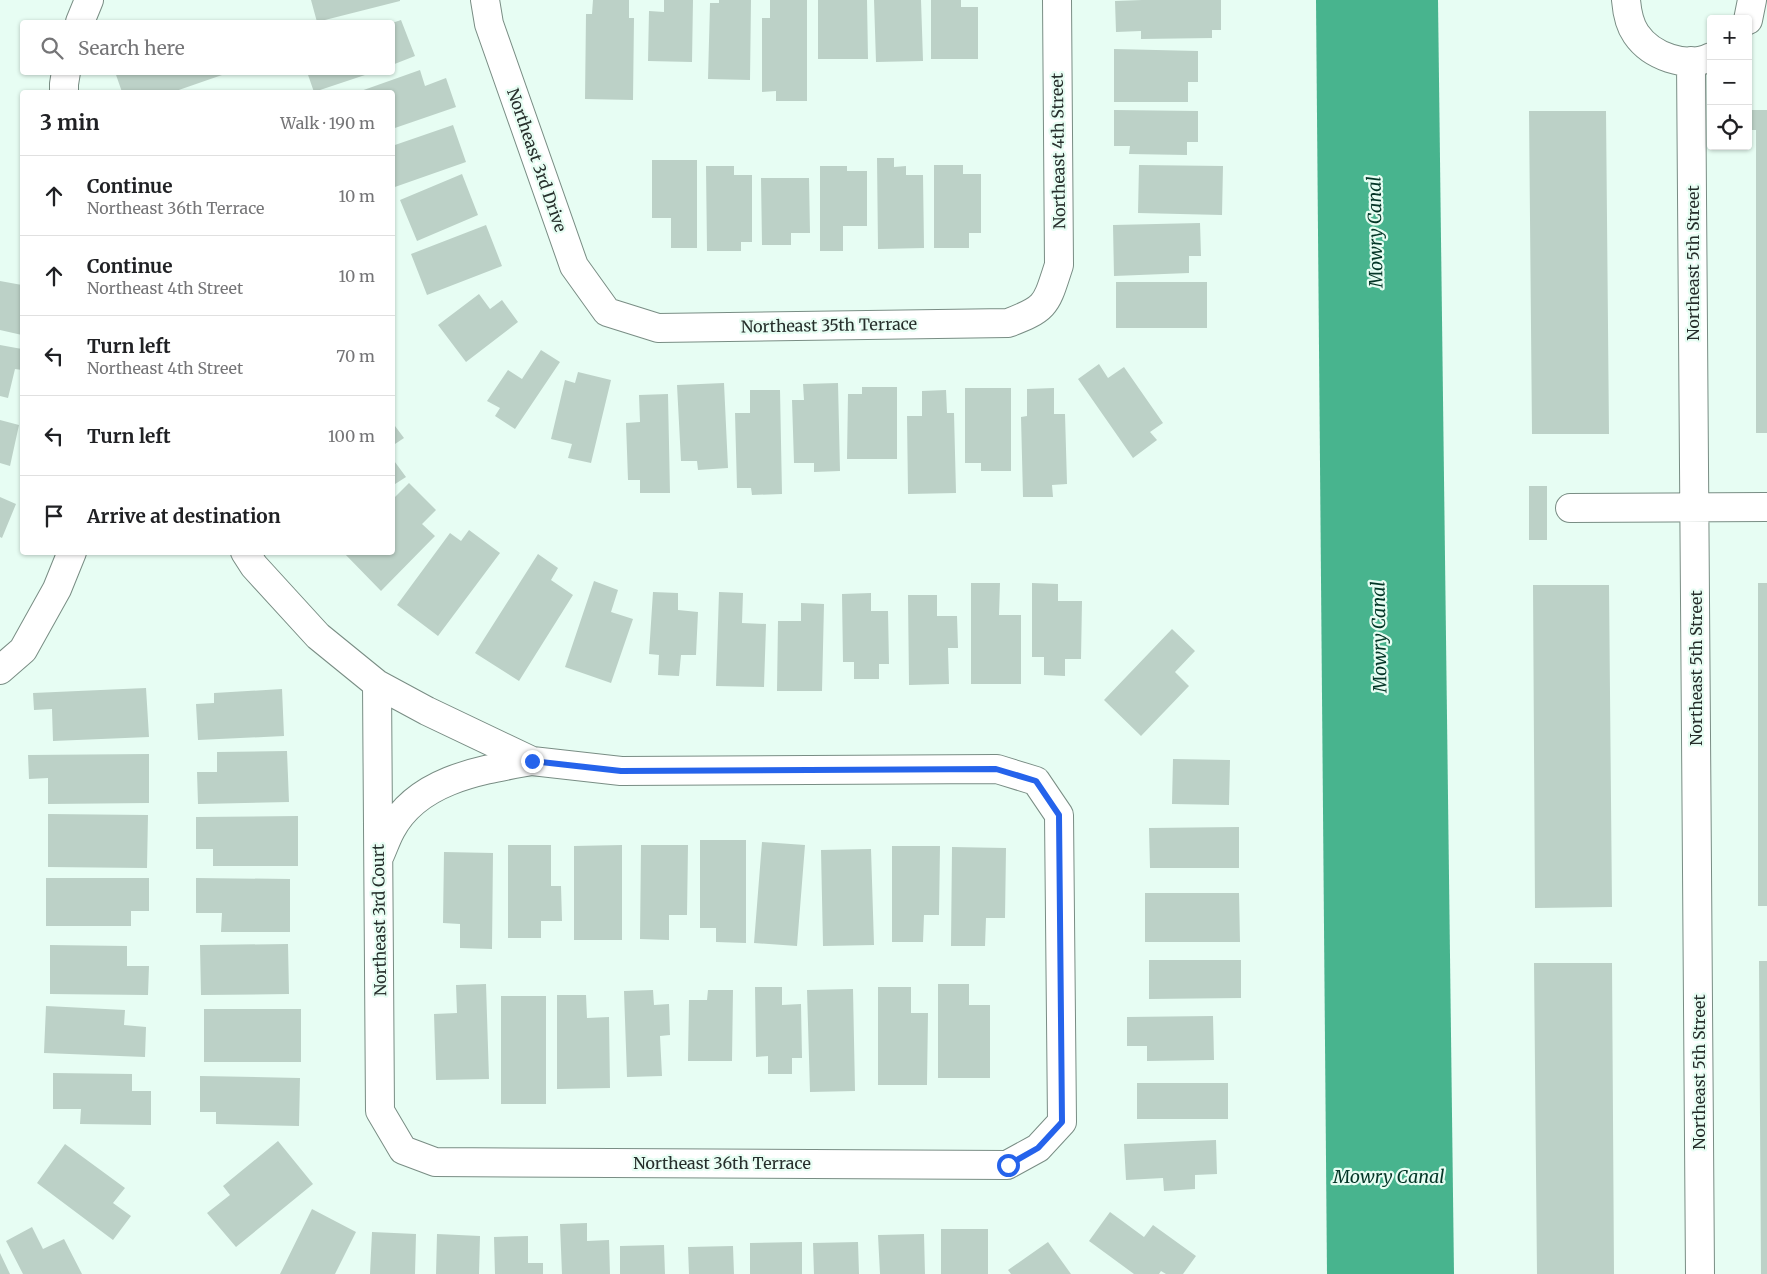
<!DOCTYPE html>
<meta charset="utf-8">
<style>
:root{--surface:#fff;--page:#f6f6f6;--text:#202124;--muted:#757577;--line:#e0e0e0}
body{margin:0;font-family:Merriweather,serif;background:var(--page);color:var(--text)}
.controls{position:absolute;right:15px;top:15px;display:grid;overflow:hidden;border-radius:5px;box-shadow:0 1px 4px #0004}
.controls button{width:45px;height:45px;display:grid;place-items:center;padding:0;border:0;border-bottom:1px solid var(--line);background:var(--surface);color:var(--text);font:25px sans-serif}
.stop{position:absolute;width:15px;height:15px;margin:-11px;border:4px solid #2563eb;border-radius:50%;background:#fff}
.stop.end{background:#2563eb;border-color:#fff;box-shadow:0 1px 5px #0008}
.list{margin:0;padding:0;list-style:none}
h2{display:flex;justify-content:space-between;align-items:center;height:65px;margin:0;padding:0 20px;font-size:21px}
h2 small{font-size:16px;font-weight:400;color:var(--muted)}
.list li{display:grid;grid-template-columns:32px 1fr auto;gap:15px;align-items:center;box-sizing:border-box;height:80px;padding:0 20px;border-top:1px solid var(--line)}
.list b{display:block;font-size:19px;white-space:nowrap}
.list p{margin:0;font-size:16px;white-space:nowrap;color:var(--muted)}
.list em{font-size:16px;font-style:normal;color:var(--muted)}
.icon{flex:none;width:28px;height:28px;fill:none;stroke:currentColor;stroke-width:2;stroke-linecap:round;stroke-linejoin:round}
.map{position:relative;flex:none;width:1767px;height:1274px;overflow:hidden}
.search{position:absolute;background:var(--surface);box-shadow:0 1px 4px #0004;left:20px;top:20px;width:375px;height:55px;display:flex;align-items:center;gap:12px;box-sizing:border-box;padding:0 18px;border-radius:5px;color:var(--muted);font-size:19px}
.panel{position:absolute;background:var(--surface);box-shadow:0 1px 4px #0004;left:20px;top:90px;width:375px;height:465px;border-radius:5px}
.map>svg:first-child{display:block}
.water{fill:#48b48e}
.building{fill:#bcd1c7}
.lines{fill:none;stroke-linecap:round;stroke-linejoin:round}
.minor-casing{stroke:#798d84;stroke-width:30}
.minor{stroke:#fff;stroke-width:28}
.route{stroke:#2563eb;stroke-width:6}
.labels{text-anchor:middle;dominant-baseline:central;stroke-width:4.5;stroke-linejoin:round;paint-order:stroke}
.street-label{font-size:16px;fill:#262e2b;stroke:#e7fdf3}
.water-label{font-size:18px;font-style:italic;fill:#033526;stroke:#e7fdf3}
</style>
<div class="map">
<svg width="1767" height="1274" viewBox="0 0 1767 1274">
<rect width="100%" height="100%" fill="#e7fdf3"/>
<path class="water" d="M1316,0H1438L1454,1274H1327Z"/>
<path class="building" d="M311,0H400V1L317,22Z
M593,0H629V18H634L633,100L585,99L586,14H592Z
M664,0H693L692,62L648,61L649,11L664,12Z
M719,0H751L750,80L708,79L710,3H719Z
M770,0H807V101H776V91L762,92V18H770Z
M818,0H867L868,59H818Z
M874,0H921L923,61L876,62Z
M931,0H961V7H978V59H931Z
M1142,0H1221V30H1212V38L1141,39V31L1116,32L1115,1Z
M401,20L415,56L392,65V23Z
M1114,49L1198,51V82H1188V102H1114Z
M420,70L425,86L446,78L456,107L392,129V92H358Z
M115,72H221L222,75L173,92H122Z
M307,72H371V73L314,92Z
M1114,110L1198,111V142H1187V155L1129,154L1130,146H1114Z
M1752,110H1767V433H1756V130H1752Z
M1529,111H1606L1609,434H1532Z
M453,125L466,162L392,188V146Z
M877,158H894V167L906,166V175H923L924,248L878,249Z
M652,160H697V248H671V218H652Z
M934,165H963V174H981V233H969V248H934Z
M1139,165L1223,166L1222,215L1138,213Z
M706,166H734V175H752V242H741V251H707Z
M820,166H847V171H867V226H843V251H820Z
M462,174L478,215L417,241L400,200Z
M761,178H809L810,233H791V245H762Z
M1200,223L1201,256H1189V273L1114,276L1113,225Z
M486,225L502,266L427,295L411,254Z
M0,281L22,285V335L0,330Z
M1116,282H1207V328H1116Z
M479,294L490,309L502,300L518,322L466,362L438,325Z
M0,345L22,349V370L15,369L8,398L0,396Z
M541,350L560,362L515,429L495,416L500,408L487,401L508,370L522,379Z
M1099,364L1108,378L1124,367L1163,423L1150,432L1157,440L1133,458L1078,379Z
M578,372L611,380L591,463L568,458L572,444L551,439L565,380L575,383Z
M724,383L728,468L698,470L697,461H681L677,385Z
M838,383L840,471L814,472V463H794L792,400H804L803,384Z
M862,387H897V459H847L848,394H862Z
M965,388H1011V471H981V463H965Z
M1054,388V414H1065L1067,484L1052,485L1053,497H1023L1021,417L1027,416V389Z
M750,390H780L782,494L752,495L751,488H737L735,413H750Z
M946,390L947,413H954L956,493L908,494L907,416H922V391Z
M668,394L670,493H640V480H628L626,423L640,422L639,395Z
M0,420L19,425L10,466L0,463Z
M392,422L404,438L392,446Z
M392,458L406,477L392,486Z
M409,483L436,510L422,524L435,536L381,591L343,552H392V500Z
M1529,486H1547V540H1529Z
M0,497L16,504L2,538L0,537Z
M469,530L500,553L438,636L397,605L450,533L461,541Z
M538,554L558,568L551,580L573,595L519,681L475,653Z
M594,581L618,590L611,612L633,619L611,683L565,667Z
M971,583H1000L999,615H1021V684H971Z
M1032,583L1058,584V601H1082L1081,659H1065V676L1044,675V657H1032Z
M1758,583H1767V906H1758Z
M1533,585H1609L1612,907L1535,908Z
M653,592L678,593V610L698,612L696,655H681L679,676L658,675L659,655L649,654Z
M719,592L743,593L742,623L766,624L764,687L716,686Z
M871,593V611H888L889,664H879V679H854V662H843L842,594Z
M908,595H937V616H957L958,648H948L949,684L909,685Z
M801,603L824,604L822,691H777L778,621H801Z
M1172,629L1195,651L1175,672L1189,686L1141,736L1104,700Z
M146,688L149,737L53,741L52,709L34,710L33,693Z
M282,689L284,736L198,740L196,704L214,703V693Z
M287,751L289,802L198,804L197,772H217V752Z
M149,754V803L48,804V778L29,779L28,755Z
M1173,759L1230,760L1229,805L1172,804Z
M48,814L148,815L147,868L48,867Z
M298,816V866H213V849H196V817Z
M1239,827V868H1150L1149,828Z
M700,840H746V943L716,942V928H700Z
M762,842L805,845L797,946L754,943Z
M508,845H551V886H561L562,921H541V938H508Z
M622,845V940H574V846Z
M641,845H688L687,915H669V940L640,939Z
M892,846H940L939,915H924L923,942H892Z
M952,847L1006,848L1005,918H986L985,946H951Z
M871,849L874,945L823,946L821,850Z
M444,852L493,853L492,949L460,948V924L443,923Z
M46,878H149V911H131V926H46Z
M196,878L290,879V932H221L222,913H196Z
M1145,893H1239L1240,942H1145Z
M288,944L289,994L201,995L200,945Z
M50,945L127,946V966H149L148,995L50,994Z
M1149,960H1241V998L1149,999Z
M1759,961H1767V1274H1761Z
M1534,963H1612L1614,1274H1537Z
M486,984L489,1079L436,1080L434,1014L457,1013L456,985Z
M938,984H969V1005H990V1078H938Z
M755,987H782V1005L801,1004L802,1058H792V1074H768V1056L756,1057Z
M878,987H911V1013H928L927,1085H878Z
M853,989L855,1091L810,1092L807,990Z
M653,990L654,1005L669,1004L670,1035L660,1036L662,1076L627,1077L624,991Z
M708,990H733L732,1061H688L689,1000H707Z
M557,995H586L587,1018L609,1017L610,1088L557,1089Z
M501,996H546V1104H501Z
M46,1006L125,1010L124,1025L146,1027L145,1057L44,1053Z
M204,1009H301V1062H204Z
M1213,1016L1214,1060L1147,1061V1046H1127V1017Z
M53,1073L132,1074V1091H151V1125L80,1124L81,1109H53Z
M200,1076L300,1078L299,1126L216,1124V1112H200Z
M1137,1083H1228V1119H1137Z
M1216,1140L1217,1174L1195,1175V1189L1164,1191L1163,1178L1126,1180L1124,1144Z
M278,1141L313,1184L236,1247L207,1213L230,1195L223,1186Z
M65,1144L125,1188L113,1203L131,1216L113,1240L37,1183Z
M312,1209L356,1232L335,1274H280Z
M1110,1212L1144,1237L1153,1225L1196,1256L1183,1274H1166L1161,1271L1159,1274H1134L1089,1241Z
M587,1223V1241L609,1240L610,1274H562L560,1224Z
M32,1227L43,1249L64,1239L82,1274H23L6,1241Z
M941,1229H988V1274H941Z
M372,1232L416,1234L415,1274H370Z
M437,1234L480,1236L479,1274H436Z
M924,1234L925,1274H880L878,1235Z
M528,1236V1263H543V1274H495L494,1237Z
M802,1242V1274H750V1243Z
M858,1242L859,1274H814L813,1243Z
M1048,1242L1071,1274H1011L1008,1270Z
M664,1245L665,1274H620V1246Z
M733,1246L734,1274H689L688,1247Z
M0,1253L10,1274H0Z"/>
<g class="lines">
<defs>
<path id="minor" d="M485,0L489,24L574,266L607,312L658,328L1008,323C1048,308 1046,304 1059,265L1057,0
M1626,0C1627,12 1629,24 1636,34C1651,56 1686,69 1711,57
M1748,20L1752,0
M80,22L89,0
M1691,61L1700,1274
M64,92V84L66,72
M1570,508L1767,507
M245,552L254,566L318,636L377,684L427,711L532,761L621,771L997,769L1036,781L1059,815L1062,1122L1038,1148L1007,1165L435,1162L403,1150L380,1111L377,684
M0,670L23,650L57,589L72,552
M380,855C384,846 387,837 391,830C418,779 482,770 532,761"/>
</defs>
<use href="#minor" class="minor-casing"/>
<use href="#minor" class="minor"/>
</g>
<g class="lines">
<path class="route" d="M532,761L621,771L996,769L1036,781L1059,815L1062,1122L1038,1148L1008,1165"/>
</g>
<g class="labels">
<g class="street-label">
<text transform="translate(1058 151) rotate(-91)">Northeast 4th Street</text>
<text transform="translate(537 160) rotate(71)">Northeast 3rd Drive</text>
<text transform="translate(1693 263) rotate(-90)">Northeast 5th Street</text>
<text transform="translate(829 325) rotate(-1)">Northeast 35th Terrace</text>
<text transform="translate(1696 668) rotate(-90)">Northeast 5th Street</text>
<text transform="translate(379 920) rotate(-91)">Northeast 3rd Court</text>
<text transform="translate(1699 1072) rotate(-90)">Northeast 5th Street</text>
<text x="722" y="1163">Northeast 36th Terrace</text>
</g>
<g class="water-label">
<text transform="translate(1375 232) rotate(-91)">Mowry Canal</text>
<text transform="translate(1379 637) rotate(-91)">Mowry Canal</text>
<text x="1389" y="1176">Mowry Canal</text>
</g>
</g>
</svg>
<div class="controls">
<button>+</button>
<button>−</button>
<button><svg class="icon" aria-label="locate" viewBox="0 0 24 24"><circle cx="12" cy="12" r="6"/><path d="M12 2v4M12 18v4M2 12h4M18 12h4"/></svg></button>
</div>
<div class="stop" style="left:1008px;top:1165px"></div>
<div class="stop end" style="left:532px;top:761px"></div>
<div class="search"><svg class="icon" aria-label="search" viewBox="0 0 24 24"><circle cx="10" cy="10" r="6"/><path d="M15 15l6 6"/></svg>Search here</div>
<section class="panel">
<h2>3 min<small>Walk · 190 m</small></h2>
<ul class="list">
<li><svg class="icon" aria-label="ahead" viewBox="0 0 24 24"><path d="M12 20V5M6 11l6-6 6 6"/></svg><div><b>Continue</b><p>Northeast 36th Terrace</p></div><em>10 m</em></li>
<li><svg class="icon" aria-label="ahead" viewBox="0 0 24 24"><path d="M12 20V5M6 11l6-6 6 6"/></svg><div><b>Continue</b><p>Northeast 4th Street</p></div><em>10 m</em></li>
<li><svg class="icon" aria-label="left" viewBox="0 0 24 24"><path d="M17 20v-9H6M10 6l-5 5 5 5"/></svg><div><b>Turn left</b><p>Northeast 4th Street</p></div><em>70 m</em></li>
<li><svg class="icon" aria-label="left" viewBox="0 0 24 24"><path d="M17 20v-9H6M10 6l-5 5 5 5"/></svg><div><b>Turn left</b></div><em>100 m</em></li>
<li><svg class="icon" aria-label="arrive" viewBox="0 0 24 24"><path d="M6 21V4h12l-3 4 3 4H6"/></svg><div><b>Arrive at destination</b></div></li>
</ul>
</section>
</div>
